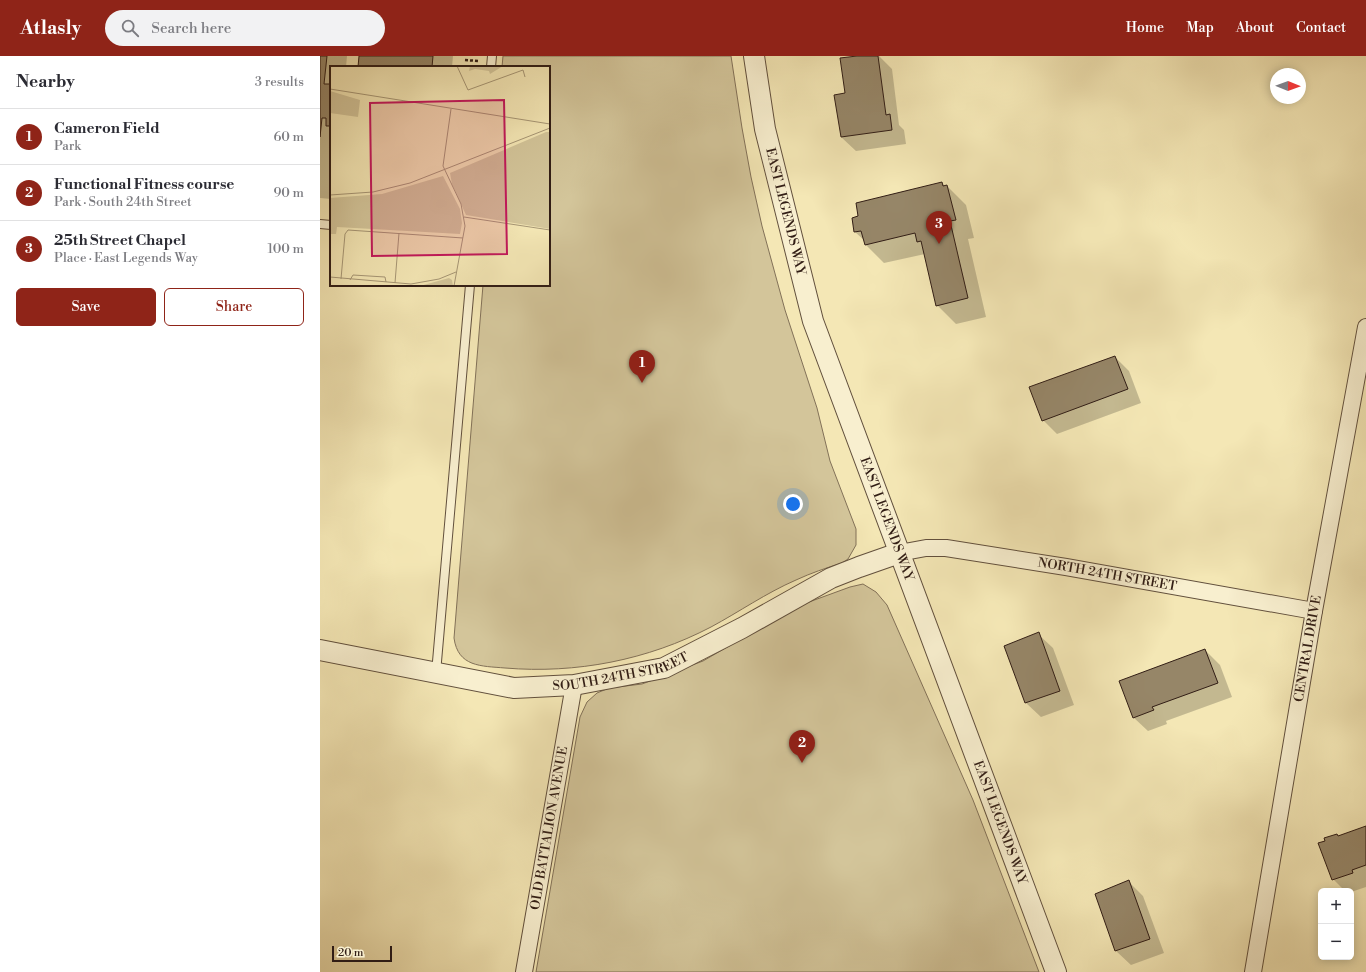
<!DOCTYPE html>
<meta charset="utf-8">
<style>
:root{--surface:#fff;--page:#f2f2f3;--text:#2b2b33;--muted:#7c7c81;--line:#e1e1e2;--accent:#8f2418}
body{margin:0;font-family:"Libre Bodoni",serif;background:var(--page);color:var(--text)}
.controls{position:absolute;right:12px;bottom:12px;display:grid;overflow:hidden;border-radius:6px;box-shadow:0 2px 10px #0003}
.controls button{width:36px;height:36px;display:grid;place-items:center;padding:0;border:0;border-bottom:1px solid var(--line);background:var(--surface);color:var(--text);font:20px sans-serif}
.compass{position:absolute;left:950px;top:12px;width:36px;height:36px;border-radius:50%;background:var(--surface);box-shadow:0 2px 10px #0003;rotate:91deg}
.scale{position:absolute;left:12px;bottom:10px;width:60px;box-sizing:border-box;padding-left:4px;border:2px solid #311d15;border-top:0;font-size:11px;line-height:14px;white-space:nowrap;color:#311d15;-webkit-text-stroke:3px #f8efcf;paint-order:stroke}
.you{position:absolute;left:473px;top:448px;width:14px;height:14px;margin:-10px;border:3px solid #fff;border-radius:50%;background:#1a73e8;box-shadow:0 0 0 6px #1a73e833}
.badge{display:grid;place-items:center;width:26px;height:26px;border-radius:50%;background:var(--accent);color:#fff;font-size:13px;font-weight:700}
.pin{position:absolute;translate:-50% -33px;filter:drop-shadow(0 1px 2px #0008)}
.pin::after{content:'';position:absolute;top:21px;width:14px;height:12px;background:inherit;clip-path:polygon(0 0,100% 0,50% 100%)}
.list{margin:0;padding:0;list-style:none}
h2{display:flex;justify-content:space-between;align-items:center;height:52px;margin:0;padding:0 16px;font-size:17px}
h2 small{font-size:13px;font-weight:400;color:var(--muted)}
.list li{display:grid;grid-template-columns:26px 1fr auto;gap:12px;align-items:center;box-sizing:border-box;height:56px;padding:0 16px;border-top:1px solid var(--line)}
.list b{display:block;font-size:15px;white-space:nowrap}
.list p{margin:0;font-size:13px;white-space:nowrap;color:var(--muted)}
.list em{font-size:13px;font-style:normal;color:var(--muted)}
.actions{display:flex;gap:8px;padding:12px 16px}
.actions a{flex:1;padding:9px 0;border:1px solid var(--accent);border-radius:6px;text-align:center;font-size:14px;color:var(--accent)}
.actions .main{background:var(--accent);color:#fff}
.icon{flex:none;width:22px;height:22px;fill:none;stroke:currentColor;stroke-width:2;stroke-linecap:round;stroke-linejoin:round}
.map{position:relative;flex:none;width:1046px;height:916px;overflow:hidden}
header{display:flex;align-items:center;gap:24px;box-sizing:border-box;height:56px;padding:0 20px;background:var(--accent);color:#fff}
header strong{font-size:19px}
nav{display:flex;gap:22px;margin-inline-start:auto;font-size:14px}
.search{width:280px;height:36px;background:var(--page);display:flex;align-items:center;gap:10px;box-sizing:border-box;padding:0 14px;border-radius:22px;color:var(--muted);font-size:15px}
main{display:flex}
aside{flex:1;background:var(--surface)}
.map>svg:first-child{display:block}
.green{fill:#d3c59a;stroke:#827158}
.shadow{fill:#0003}
.building{fill:#968668;stroke:#311d15}
.lines{fill:none;stroke-linecap:round;stroke-linejoin:round}
.service-casing{stroke:#62503d;stroke-width:10}
.minor-casing{stroke:#62503d;stroke-width:18}
.tertiary-casing{stroke:#62503d;stroke-width:22}
.path{stroke:#311d15;stroke-width:2.5;stroke-dasharray:3 2;stroke-linecap:butt}
.service{stroke:#f8efcf;stroke-width:8}
.minor{stroke:#f8efcf;stroke-width:16}
.tertiary{stroke:#f8efcf;stroke-width:20}
.labels{text-anchor:middle;dominant-baseline:central;stroke-width:3.5;stroke-linejoin:round;paint-order:stroke}
.street-label{font-size:13px;fill:#311d15;stroke:#f8efcf}
.inset-road{fill:none;stroke:#a69675;stroke-width:1}
.view{fill:#c2185b;fill-opacity:0.15;stroke:#c2185b;stroke-width:2}
.inset-edge{fill:none;stroke:#311d15;stroke-width:2}
</style>
<header>
<strong>Atlasly</strong>
<div class="search"><svg class="icon" aria-label="search" viewBox="0 0 24 24"><circle cx="10" cy="10" r="6"/><path d="M15 15l6 6"/></svg>Search here</div>
<nav><a>Home</a><a>Map</a><a>About</a><a>Contact</a></nav>
</header>
<main>
<aside>
<h2>Nearby<small>3 results</small></h2>
<ul class="list">
<li><span class="badge">1</span><div><b>Cameron Field</b><p>Park</p></div><em>60 m</em></li>
<li><span class="badge">2</span><div><b>Functional Fitness course</b><p>Park · South 24th Street</p></div><em>90 m</em></li>
<li><span class="badge">3</span><div><b>25th Street Chapel</b><p>Place · East Legends Way</p></div><em>100 m</em></li>
</ul>
<div class="actions"><a class="main">Save</a><a>Share</a></div>
</aside>
<div class="map">
<svg width="1046" height="916" viewBox="0 0 1046 916">
<rect width="100%" height="100%" fill="#f4e7b5"/>
<filter id="stains"><feTurbulence type="fractalNoise" baseFrequency=".005" numOctaves="4"/><feColorMatrix values="0 0 0 0 .2 0 0 0 0 .09 0 0 0 0 .02 0 0 0 .5 -.17"/></filter>
<radialGradient id="worn" r=".72"><stop offset=".6" stop-color="#630" stop-opacity="0"/><stop offset="1" stop-color="#630" stop-opacity=".3"/></radialGradient>
<path class="green" d="M183,0H411L422,72L431,121L442,170L465,254L497,352L510,405L536,473V489L528,503L522,507C506,512 491,517 476,524C446,537 419,556 391,571C328,604 256,618 185,612C161,610 138,611 134,582L163,229H229V11H182Z
M543,528L556,536L567,549L653,744L719,916H216L260,661L267,646L277,637L289,632L322,628L383,605L478,550L530,531Z"/>
<path class="shadow" d="M0,0H27L26,11H11V143L0,142Z
M40,0H133L132,11H39Z
M545,0H559L572,13L579,69L584,74L586,88L536,95L521,81L526,38Z
M622,127L626,131L627,130L646,149L654,182L648,183L666,261L636,268L617,249L605,198L564,207L545,188V185L535,176L533,162Z
M795,301L809,315L821,347L737,378L723,364Z
M718,578L733,592L754,649L721,661L706,647Z
M885,594L900,609L912,641L846,665L847,668L828,675L813,661Z
M1046,771V831L1031,836V835H1025L1013,823Z
M809,826L823,840L844,897L811,909L796,895Z"/>
<path class="building" d="M0,0H7L4,28H10L11,24V70H6V62H2L0,81Z
M39,0H113L112,11H38Z
M537,0H558L566,59L570,58L572,74L521,81L514,39L525,37L520,2Z
M622,126L623,130L627,129L636,164L630,165L648,242L616,250L601,185L597,186L595,177L545,189L541,175L534,176L532,162L538,160L536,147Z
M795,300L808,333L722,365L709,331Z
M719,576L740,635L705,647L684,590Z
M885,593L898,627L832,651L834,654L813,662L799,625Z
M1046,770V809L1032,814L1033,817L1012,824L998,787L1005,785L1004,782L1017,778L1018,780Z
M809,824L830,883L795,895L775,838Z"/>
<g class="lines">
<defs>
<path id="service" d="M171,11L172,0
M0,168L11,169
M116,617L150,229"/>
<g id="minor">
<path id="s1" d="M579,497L606,492H626L746,511L994,555"/>
<path id="s2" d="M204,916L254,629"/>
<path id="s3" d="M933,916L994,555L1046,271"/>
</g>
<g id="tertiary">
<path id="s4" d="M434,0L445,73L493,265L736,916"/>
<path id="s5" d="M0,594L194,632L254,629L344,612L422,572L511,522L539,511L579,497"/>
</g>
</defs>
<use href="#service" class="service-casing"/>
<use href="#minor" class="minor-casing"/>
<use href="#tertiary" class="tertiary-casing"/>
<path class="path" d="M145,4L158,5"/>
<use href="#service" class="service"/>
<use href="#minor" class="minor"/>
<use href="#tertiary" class="tertiary"/>
</g>
<g class="labels">
<g class="street-label">
<text stroke="none"><textPath href="#s4" startOffset="159">EAST LEGENDS WAY</textPath></text>
<text stroke="none"><textPath href="#s4" startOffset="483">EAST LEGENDS WAY</textPath></text>
<text stroke="none"><textPath href="#s1" startOffset="211">NORTH 24TH STREET</textPath></text>
<text stroke="none"><textPath href="#s3" startOffset="328">CENTRAL DRIVE</textPath></text>
<text stroke="none"><textPath href="#s5" startOffset="306">SOUTH 24TH STREET</textPath></text>
<text stroke="none"><textPath href="#s4" startOffset="807">EAST LEGENDS WAY</textPath></text>
<text stroke="none"><textPath href="#s2" startOffset="146">OLD BATTALION AVENUE</textPath></text>
</g>
</g>
<g transform="translate(10 10)">
<rect width="220" height="220" fill="#f4e7b5"/>
<path d="M140,0H173L160,8L159,5L145,3L139,5ZM0,25L30,34L28,51L0,47ZM216,66H220V163L136,149L122,118L120,107ZM113,110L130,143L132,157L130,168L7,161L6,168H0V132L52,128ZM119,212L122,214L123,220H90Z" fill="#d3c59a"/>
<path class="inset-road" d="M127,0L138,24L193,4L195,11M0,23L220,58M121,43L113,100L131,138L135,160L124,220M0,129L43,126L80,117L220,62M134,151L220,164M0,211L81,218L109,213L126,206M11,213L15,168L18,164L133,172M20,214L23,209L55,211L56,216M65,217L69,167"/>
<path class="view" d="M174,34L177,188L42,190L40,37Z"/>
<rect width="220" height="220" class="inset-edge"/>
</g>
<rect width="100%" height="100%" filter="url(#stains)"/>
<rect width="100%" height="100%" fill="url(#worn)"/>
</svg>
<div class="controls">
<button>+</button>
<button>−</button>
</div>
<svg class="compass" viewBox="-18 -18 36 36"><path d="M0-13l5 13h-10z" fill="#e53935"/><path d="M0 13l5-13h-10z" fill="#7c7c81"/></svg>
<div class="scale">20 m</div>
<div class="you"></div>
<div class="pin badge" style="left:322px;top:327px">1</div>
<div class="pin badge" style="left:482px;top:707px">2</div>
<div class="pin badge" style="left:619px;top:188px">3</div>
</div>
</main>
